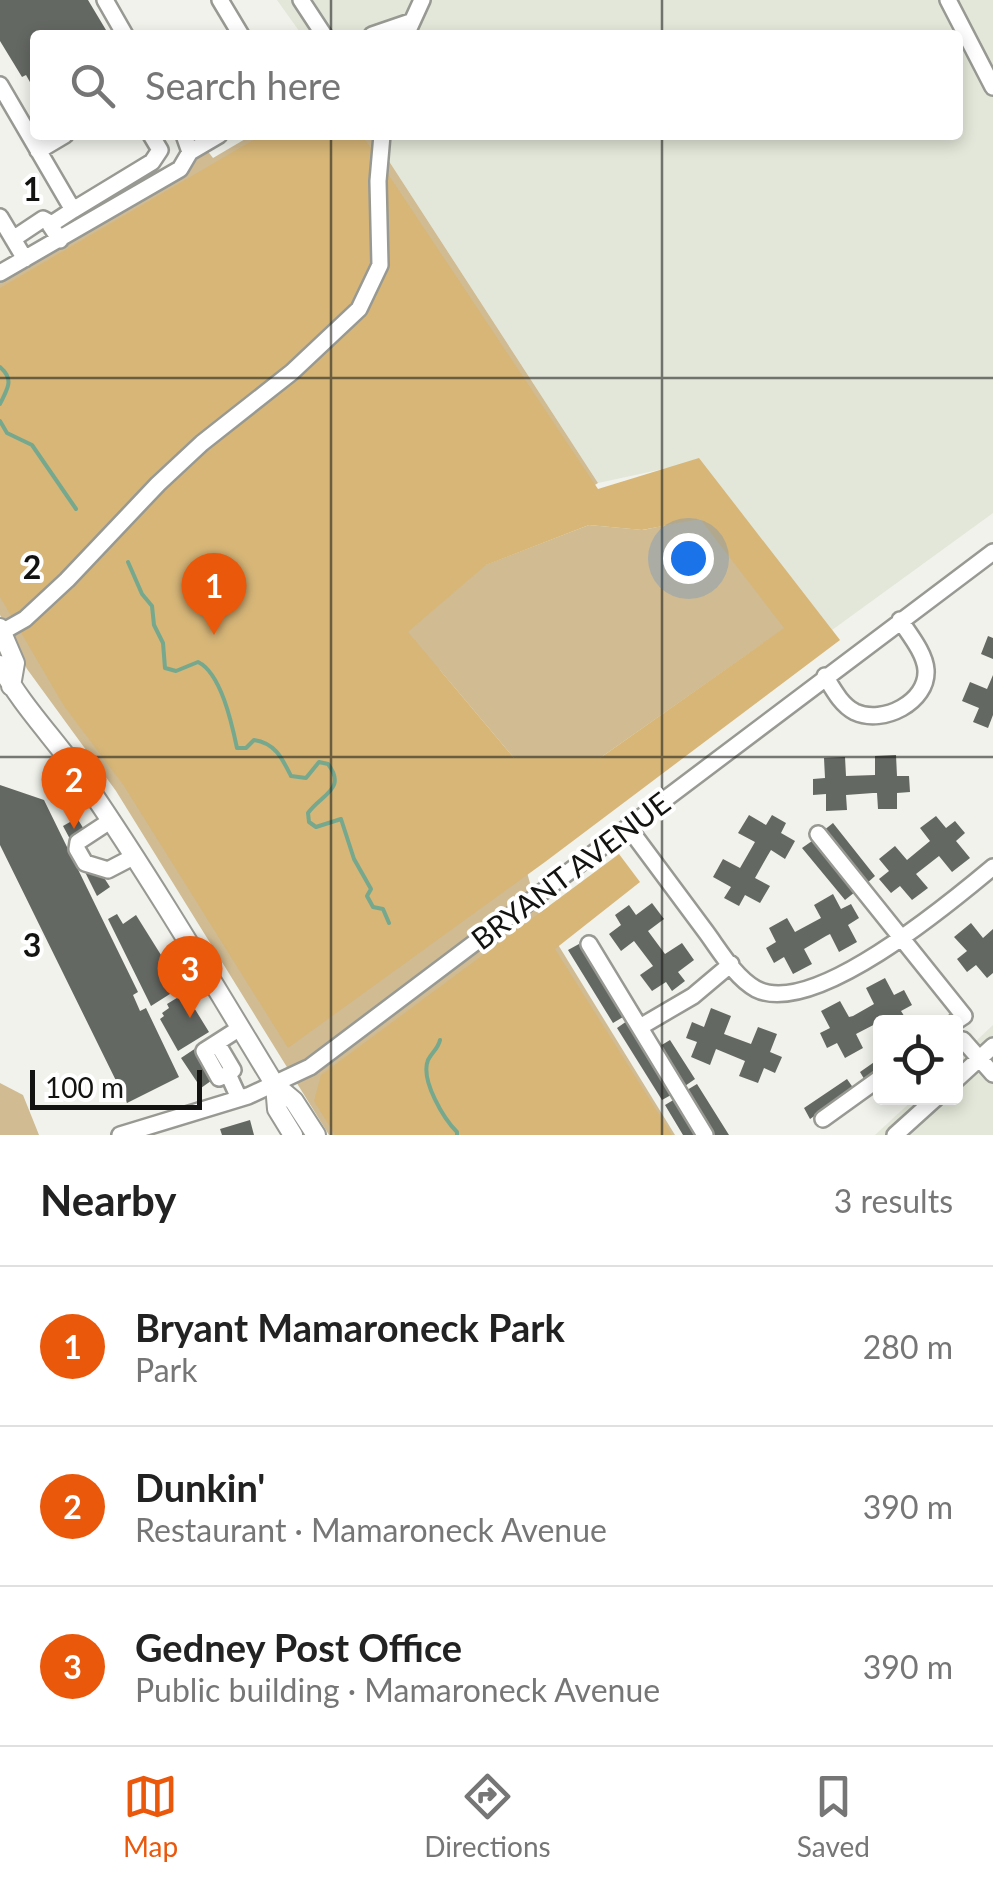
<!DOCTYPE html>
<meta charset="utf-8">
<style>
:root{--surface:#fff;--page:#f2f2f2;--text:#222;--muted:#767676;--line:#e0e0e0;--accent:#ea580c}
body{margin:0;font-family:Lato,sans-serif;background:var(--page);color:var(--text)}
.controls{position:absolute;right:30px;bottom:30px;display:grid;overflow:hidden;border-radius:10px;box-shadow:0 5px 15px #0003}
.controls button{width:90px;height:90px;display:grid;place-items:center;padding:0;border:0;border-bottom:2px solid var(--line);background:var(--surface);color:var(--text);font:50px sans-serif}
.scale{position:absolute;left:30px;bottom:25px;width:172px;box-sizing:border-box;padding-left:10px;border:5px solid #131411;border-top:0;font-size:28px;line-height:35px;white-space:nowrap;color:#131411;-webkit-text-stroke:8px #fff;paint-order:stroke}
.you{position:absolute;left:688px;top:558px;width:35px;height:35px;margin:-25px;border:8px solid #fff;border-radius:50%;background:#1a73e8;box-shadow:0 0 0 15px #1a73e833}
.badge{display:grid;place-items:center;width:65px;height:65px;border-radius:50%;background:var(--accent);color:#fff;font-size:32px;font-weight:700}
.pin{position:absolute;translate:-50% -82px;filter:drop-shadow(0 2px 5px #0008)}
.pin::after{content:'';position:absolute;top:52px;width:35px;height:30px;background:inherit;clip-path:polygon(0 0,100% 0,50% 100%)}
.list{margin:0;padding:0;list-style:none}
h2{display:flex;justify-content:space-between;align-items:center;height:130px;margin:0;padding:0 40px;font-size:42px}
h2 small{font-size:32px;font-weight:400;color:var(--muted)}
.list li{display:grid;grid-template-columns:65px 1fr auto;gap:30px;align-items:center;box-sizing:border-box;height:160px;padding:0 40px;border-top:2px solid var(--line)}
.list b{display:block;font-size:38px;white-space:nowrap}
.list p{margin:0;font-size:32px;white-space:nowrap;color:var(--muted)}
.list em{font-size:32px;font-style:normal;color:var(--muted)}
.icon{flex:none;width:55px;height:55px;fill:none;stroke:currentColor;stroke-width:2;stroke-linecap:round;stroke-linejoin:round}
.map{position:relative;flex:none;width:993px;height:1135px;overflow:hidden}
.search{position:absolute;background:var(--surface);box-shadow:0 5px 15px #0003;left:30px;right:30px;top:30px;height:110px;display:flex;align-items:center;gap:25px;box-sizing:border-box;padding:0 35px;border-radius:10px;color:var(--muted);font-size:38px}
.sheet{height:610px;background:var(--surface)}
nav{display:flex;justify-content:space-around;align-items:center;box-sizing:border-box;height:140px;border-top:2px solid var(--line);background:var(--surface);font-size:28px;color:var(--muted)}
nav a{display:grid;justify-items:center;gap:5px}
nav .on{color:var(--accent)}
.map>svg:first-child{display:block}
.built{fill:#e2e7d9}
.green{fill:#d0bb93}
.forest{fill:#d7b678;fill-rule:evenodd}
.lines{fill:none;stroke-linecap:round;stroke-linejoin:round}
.stream{stroke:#76a88e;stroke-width:4}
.building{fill:#646863}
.minor-casing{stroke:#979992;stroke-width:20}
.major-casing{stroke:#979992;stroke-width:22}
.minor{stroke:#fff;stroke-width:15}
.major{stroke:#fff;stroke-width:18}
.grid{fill:none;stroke:#131411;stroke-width:2.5;stroke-opacity:0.55}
.labels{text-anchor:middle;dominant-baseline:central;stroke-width:8;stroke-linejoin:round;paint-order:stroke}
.street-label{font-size:30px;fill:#131411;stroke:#fff}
.grid-label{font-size:32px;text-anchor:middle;font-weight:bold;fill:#131411;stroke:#fff;stroke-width:8;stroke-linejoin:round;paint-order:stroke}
</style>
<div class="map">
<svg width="993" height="1135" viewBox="0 0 993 1135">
<rect width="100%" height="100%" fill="#f0f2eb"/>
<path class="built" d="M277,0H993V513L832,630L700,461L598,483L372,135H958V35H302Z
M993,1025V1135H875L915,1098H956V1060Z"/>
<path class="green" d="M252,135H372L598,483L399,606L413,627L485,565L589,525L643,530L700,518L785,628L600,758H514L439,669L498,768L538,912L675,1135H329L116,791L27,669L0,615V282L185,175L195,157L206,149L213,158Z
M0,1083L23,1095L39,1135H0Z"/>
<path class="forest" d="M262,135H362L598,489L699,458L840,640L545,862L288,1048L124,786L64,706L0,597V288ZM700,519L784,628L600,758H514L408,632L486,565L589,525L642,530Z
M619,854L640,882L555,949L672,1135H335L314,1101L321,1075Z"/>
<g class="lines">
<path class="stream" d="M0,367C15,380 7,389 0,404
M0,421L7,433L32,445L76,509
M128,562L142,594L152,606L154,625L163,643L165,668L176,671L198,662C221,673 232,724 237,748H246L254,740C275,743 282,758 291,776L306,778L319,762L328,764C347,789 322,794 308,813L309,822L316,827L341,819L354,859L371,889L367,896L373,907L383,909L389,923
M440,1040C438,1049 432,1052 428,1060C420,1080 444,1119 457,1132V1135"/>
</g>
<path class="building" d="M0,0H88L109,35H35V91L26,75L22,77L0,41Z
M988,636L993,638V659L981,654Z
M993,675V715L988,728L973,722L979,708L962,701L970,682L987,689Z
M896,755L897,776H909L910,792L897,793V809H878L877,793H873L846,795L847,810L826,811V794L813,795V779L825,778L824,758L845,757L846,776L875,775V756Z
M0,785L44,800L138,992L133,995L140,1011L146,1008L179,1077L127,1103L0,845Z
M749,815L766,825L772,815L786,823L781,833L795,841L785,859L771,850L768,855L755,878L770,886L760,903L745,895L739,906L724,898L731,887L713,877L723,859L740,868L755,842L738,833Z
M936,816L946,828L955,821L965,833L956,841L970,858L952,872L939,856L916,874L928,888L912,900L900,886L891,893L879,879L889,871L879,859L895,846L907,860L930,841L920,828Z
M77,818L85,831L70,839L63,826Z
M833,823L875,876L866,884L823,831Z
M812,841L855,892L845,900L802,848Z
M88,868L99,870L110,887L97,896L84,870Z
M833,894L841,909L851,904L859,918L848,925L857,942L839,952L830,934L826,936L804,949L812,964L793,974L784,957L774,963L766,948L776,942L769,928L787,918L795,932L821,918L814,905Z
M652,903L664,919L648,931L665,954L682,943L694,960L678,972L685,981L672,991L666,982L652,991L640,975L653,966L634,941L621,951L609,934L621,925L615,915L629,905L636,915Z
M117,914L123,924L136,915L181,987L151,1006L108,919Z
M971,923L983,938L993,929V973L987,978L976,965L967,972L957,959L967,951L954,937Z
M579,944L623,1017L613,1023L568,950Z
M885,978L894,995L904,990L912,1005L901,1011L908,1022H884L883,1020L856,1034L863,1048L845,1058L837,1043L827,1048L820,1033L830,1028L821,1011L840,1001L849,1017L853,1016L874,1004L866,988Z
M185,993L209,1032L178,1051L160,1019L164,1016L162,1013L169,1008L167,1004Z
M711,1008L731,1016L724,1034L751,1044L758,1027L777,1034L770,1052L782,1057L775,1073L764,1068L758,1083L739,1076L745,1061L716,1049L710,1065L691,1057L697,1042L686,1038L692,1022L704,1027Z
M627,1021L671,1095L662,1100L617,1028Z
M670,1040L695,1079L685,1086L660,1046Z
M196,1048L215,1078L201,1088L181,1058Z
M880,1058V1072L866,1082L860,1072Z
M847,1079L854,1089L810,1119L804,1108Z
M697,1084L729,1135H715L687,1090Z
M675,1099L697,1135H683L665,1105Z
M250,1120L254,1135H222L220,1129Z"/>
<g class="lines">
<defs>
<path id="minor" d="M105,0L125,35
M220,0L241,35
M301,0L324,35
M948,0L993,87
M372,35L410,22
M406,35L422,0
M0,85L73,210L50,225L60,240
M38,151L65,135
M190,152L219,135
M73,210L152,162L160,150L151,135
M0,217L25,259
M13,239L43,219L52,224
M0,273L180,169L190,152L184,135
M2,632L25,619L67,580L158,484L202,443L292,372L359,309L380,265L378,181L382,135
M825,676C833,689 841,705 855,712C883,725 928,702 926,670C925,653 909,634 900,620
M110,821L78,842L77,849L85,863L108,870L133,857
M628,827C654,862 680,897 706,932C720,951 735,977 756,989C813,1018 950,903 993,867
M818,834L964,1016L955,1022
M589,944L705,1135
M640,1027L693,996L731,964
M963,1040L993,1074
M217,1043L233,1070L228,1074L239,1098
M228,1074L219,1078L204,1051L240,1028
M956,1080L993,1046
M823,1119L880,1078
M120,1135L248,1096L310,1067L993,552
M895,1135L936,1098"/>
<path id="major" d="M0,628L15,663L11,686
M0,665C22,707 58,742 85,782C152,880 213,983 275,1085L294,1101L316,1135
M275,1085L277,1109L293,1135"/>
</defs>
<use href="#minor" class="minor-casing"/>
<use href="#major" class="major-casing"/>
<use href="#minor" class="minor"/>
<use href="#major" class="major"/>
</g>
<path class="grid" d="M331,0V35M662,0V35M331,135V1135M662,135V1135M0,378H993M0,757H993"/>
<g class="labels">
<g class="street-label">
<text transform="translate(570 870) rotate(-37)">BRYANT AVENUE</text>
</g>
</g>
<g class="grid-label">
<text x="32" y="201">1</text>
<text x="32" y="579">2</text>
<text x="32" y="957">3</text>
</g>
</svg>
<div class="controls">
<button><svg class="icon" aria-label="locate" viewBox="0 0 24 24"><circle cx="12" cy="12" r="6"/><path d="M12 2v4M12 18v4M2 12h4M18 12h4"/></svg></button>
</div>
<div class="scale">100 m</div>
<div class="you"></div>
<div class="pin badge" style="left:214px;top:635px">1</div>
<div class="pin badge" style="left:74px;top:829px">2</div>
<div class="pin badge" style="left:190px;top:1018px">3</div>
<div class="search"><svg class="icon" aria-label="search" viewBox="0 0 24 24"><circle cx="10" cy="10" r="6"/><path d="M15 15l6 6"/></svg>Search here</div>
</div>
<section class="sheet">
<h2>Nearby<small>3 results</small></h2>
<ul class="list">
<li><span class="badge">1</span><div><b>Bryant Mamaroneck Park</b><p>Park</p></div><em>280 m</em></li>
<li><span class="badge">2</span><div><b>Dunkin'</b><p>Restaurant · Mamaroneck Avenue</p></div><em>390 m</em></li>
<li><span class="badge">3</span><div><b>Gedney Post Office</b><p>Public building · Mamaroneck Avenue</p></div><em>390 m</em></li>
</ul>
</section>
<nav>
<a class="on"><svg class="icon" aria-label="map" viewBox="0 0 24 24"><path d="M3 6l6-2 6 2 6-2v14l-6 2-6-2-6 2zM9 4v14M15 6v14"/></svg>Map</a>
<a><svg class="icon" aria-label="directions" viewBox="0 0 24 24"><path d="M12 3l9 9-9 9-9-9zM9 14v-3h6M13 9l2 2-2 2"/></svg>Directions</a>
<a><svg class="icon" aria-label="saved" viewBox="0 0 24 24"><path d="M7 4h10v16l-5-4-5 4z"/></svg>Saved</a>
</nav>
